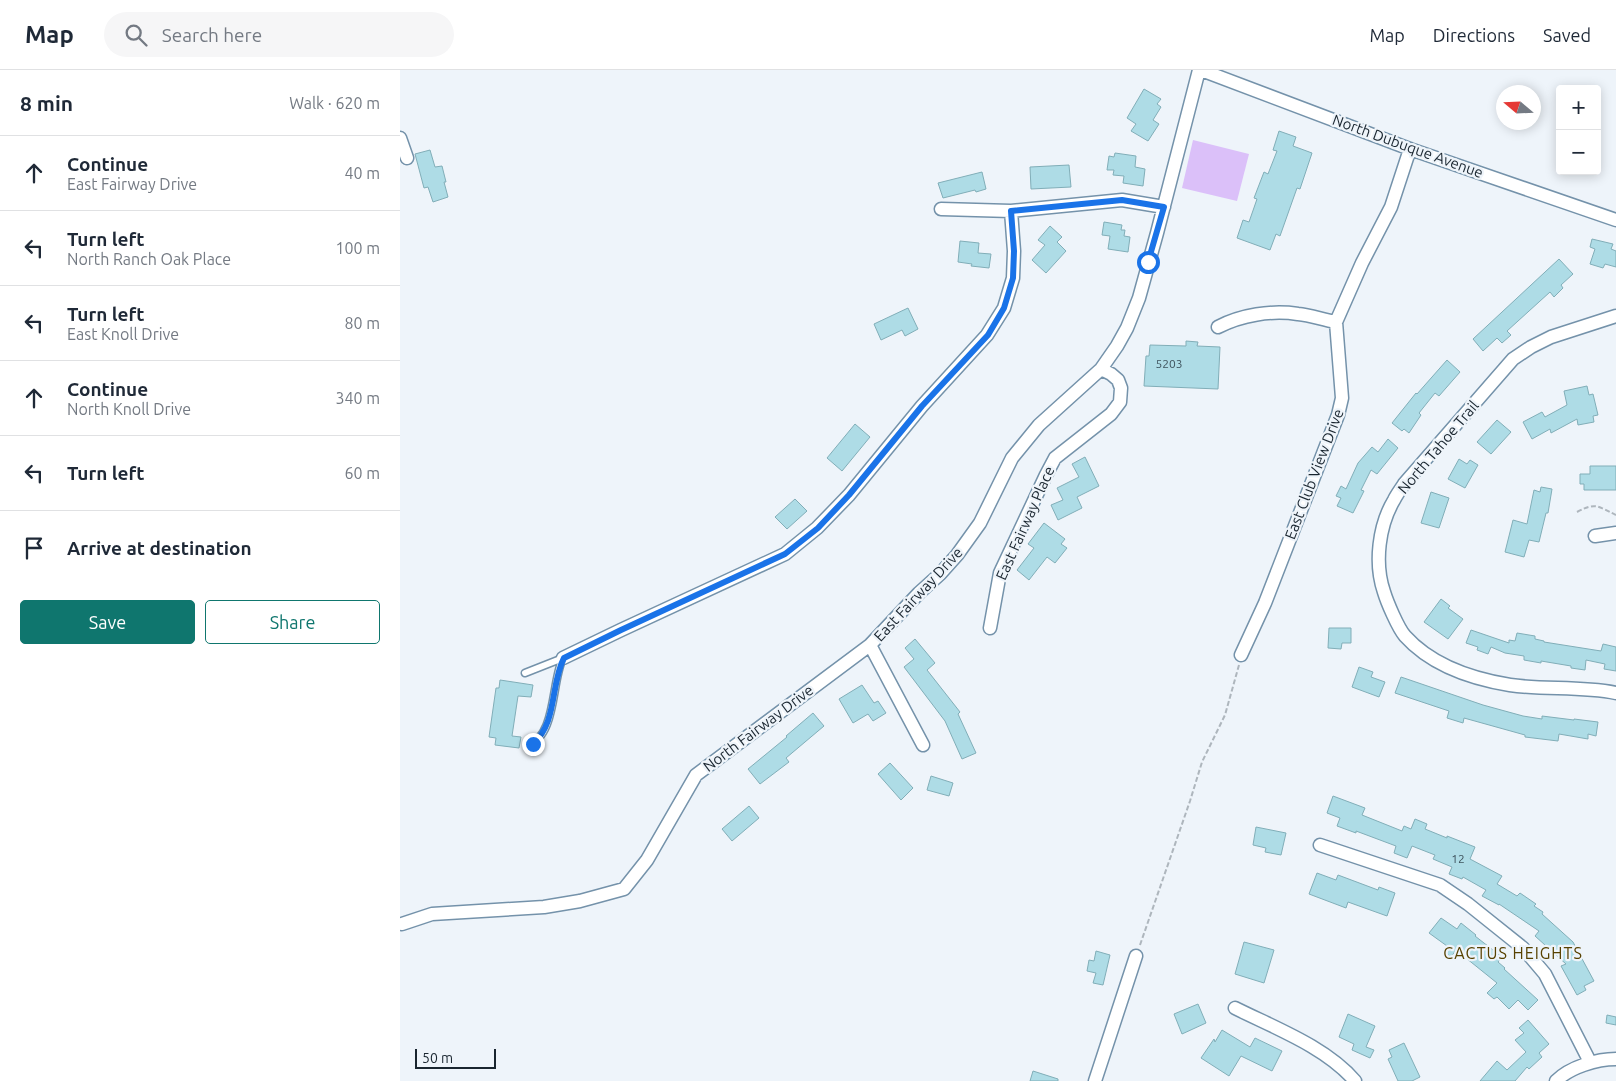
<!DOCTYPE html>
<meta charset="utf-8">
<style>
:root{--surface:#fff;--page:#f6f6f7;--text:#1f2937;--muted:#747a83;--line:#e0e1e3;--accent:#0f766e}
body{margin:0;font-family:Ubuntu,sans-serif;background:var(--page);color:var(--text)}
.controls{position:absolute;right:15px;top:15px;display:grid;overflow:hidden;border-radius:5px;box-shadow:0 2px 12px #0003}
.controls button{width:45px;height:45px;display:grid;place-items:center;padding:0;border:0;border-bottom:1px solid var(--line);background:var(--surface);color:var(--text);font:25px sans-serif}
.compass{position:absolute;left:1096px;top:15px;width:45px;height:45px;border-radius:50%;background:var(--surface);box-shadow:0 2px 12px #0003;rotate:289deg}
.scale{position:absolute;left:15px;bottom:12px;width:81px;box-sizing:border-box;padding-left:5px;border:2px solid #19252f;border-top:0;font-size:14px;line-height:18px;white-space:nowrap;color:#19252f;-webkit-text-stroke:4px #eef4fa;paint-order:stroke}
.stop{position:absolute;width:15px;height:15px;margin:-11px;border:4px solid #1a73e8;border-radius:50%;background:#fff}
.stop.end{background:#1a73e8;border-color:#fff;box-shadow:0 1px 5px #0008}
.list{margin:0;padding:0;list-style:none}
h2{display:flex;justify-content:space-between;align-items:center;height:65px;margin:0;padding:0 20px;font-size:21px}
h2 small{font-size:16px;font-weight:400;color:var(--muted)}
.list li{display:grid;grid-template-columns:32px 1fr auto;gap:15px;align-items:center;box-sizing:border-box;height:75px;padding:0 20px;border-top:1px solid var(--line)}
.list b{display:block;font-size:19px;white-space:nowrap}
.list p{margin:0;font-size:16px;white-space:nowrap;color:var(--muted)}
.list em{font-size:16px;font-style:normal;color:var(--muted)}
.actions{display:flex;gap:10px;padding:15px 20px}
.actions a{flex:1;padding:11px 0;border:1px solid var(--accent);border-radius:5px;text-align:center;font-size:18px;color:var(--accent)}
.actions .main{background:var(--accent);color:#fff}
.icon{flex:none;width:28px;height:28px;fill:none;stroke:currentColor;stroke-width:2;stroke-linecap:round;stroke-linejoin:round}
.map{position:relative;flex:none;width:1216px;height:1011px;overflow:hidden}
header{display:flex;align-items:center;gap:30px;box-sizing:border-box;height:70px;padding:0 25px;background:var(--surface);border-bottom:1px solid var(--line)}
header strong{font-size:24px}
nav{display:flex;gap:28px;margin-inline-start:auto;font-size:18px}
.search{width:350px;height:45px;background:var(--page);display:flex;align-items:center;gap:12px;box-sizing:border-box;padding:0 18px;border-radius:28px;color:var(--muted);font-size:19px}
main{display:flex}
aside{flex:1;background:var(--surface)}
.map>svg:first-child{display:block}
.green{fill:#dbc0f9}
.building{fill:#aedce6;stroke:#81aeb8}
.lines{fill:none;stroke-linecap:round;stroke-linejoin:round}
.service-casing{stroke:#7492aa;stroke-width:9}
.minor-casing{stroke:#7492aa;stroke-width:15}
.path{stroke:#aeb6bd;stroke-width:2;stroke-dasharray:5 2.5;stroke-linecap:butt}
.service{stroke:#fff;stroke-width:6}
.minor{stroke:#fff;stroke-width:12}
.route{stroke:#1a73e8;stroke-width:6}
.labels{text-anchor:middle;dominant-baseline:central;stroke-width:4.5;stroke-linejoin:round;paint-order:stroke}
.number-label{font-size:12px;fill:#3e535d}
.street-label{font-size:15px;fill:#19252f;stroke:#eef4fa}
.neighbourhood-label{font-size:16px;letter-spacing:1px;fill:#574100;stroke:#eef4fa}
</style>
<header>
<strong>Map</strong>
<div class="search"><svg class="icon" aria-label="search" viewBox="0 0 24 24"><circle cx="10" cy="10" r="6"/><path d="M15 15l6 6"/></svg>Search here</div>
<nav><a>Map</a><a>Directions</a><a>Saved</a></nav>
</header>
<main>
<aside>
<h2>8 min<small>Walk · 620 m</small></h2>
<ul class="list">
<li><svg class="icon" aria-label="ahead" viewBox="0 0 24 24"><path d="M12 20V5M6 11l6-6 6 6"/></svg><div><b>Continue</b><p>East Fairway Drive</p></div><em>40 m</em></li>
<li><svg class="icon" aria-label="left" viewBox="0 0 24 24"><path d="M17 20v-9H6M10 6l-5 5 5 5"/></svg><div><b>Turn left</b><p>North Ranch Oak Place</p></div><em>100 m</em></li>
<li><svg class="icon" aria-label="left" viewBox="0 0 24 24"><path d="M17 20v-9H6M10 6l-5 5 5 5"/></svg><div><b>Turn left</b><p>East Knoll Drive</p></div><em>80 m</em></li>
<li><svg class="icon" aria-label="ahead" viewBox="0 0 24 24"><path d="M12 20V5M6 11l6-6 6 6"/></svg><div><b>Continue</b><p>North Knoll Drive</p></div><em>340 m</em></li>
<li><svg class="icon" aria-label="left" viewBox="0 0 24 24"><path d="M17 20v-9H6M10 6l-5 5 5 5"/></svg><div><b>Turn left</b></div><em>60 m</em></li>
<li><svg class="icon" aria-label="arrive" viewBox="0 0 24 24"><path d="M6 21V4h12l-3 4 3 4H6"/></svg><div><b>Arrive at destination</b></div></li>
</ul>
<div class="actions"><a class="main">Save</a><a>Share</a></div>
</aside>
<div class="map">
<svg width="1216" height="1011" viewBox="0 0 1216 1011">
<rect width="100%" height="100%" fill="#eef4fa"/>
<path class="green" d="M793,70L849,84L837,131L782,118Z"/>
<path class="building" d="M744,19L761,29L757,34L761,37L753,50L759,54L748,71L731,61L736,54L727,48Z
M879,61L896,67L893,76L912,83L900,119L897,118L880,166L876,164L870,180L837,168L843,150L849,152L857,129L854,128L864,102L868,104L877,81L873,80Z
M30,80L35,97L42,96L46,112H44L48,127L33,132L28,117L24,118L15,84Z
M715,83L736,86L735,97L745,99L743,116L723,113L724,106L713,105L714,100H707L709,86L714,87Z
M669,95L671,117L631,119L630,97Z
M582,102L586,119L576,122L575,120L543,128L538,113Z
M704,152L722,155L721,160H725L724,166L730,167L728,182L708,179L710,166L702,165Z
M650,156L662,167L657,172L666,181L646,203L632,190L645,175L638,170Z
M1192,169L1213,174L1211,179L1216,181V197L1205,194L1203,198L1190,194L1195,179L1190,177Z
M560,171L579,173L578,183L591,184L589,198L571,196L572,194L558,192Z
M1159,189L1173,204L1161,215L1163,218L1154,227L1150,222L1107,261L1111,265L1102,273L1097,268L1083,281L1073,269Z
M508,238L518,259L505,266L502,260L481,270L474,254Z
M786,271L798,272L797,276L820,277L818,319L744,316L746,286H749L750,275L786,276Z
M1047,290L1060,302L1039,326L1035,323L1019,343L1021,345L1009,363L1004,359L1002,361L992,353L1016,323L1017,324Z
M1187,316L1189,325L1193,324L1198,345L1193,346L1194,352L1178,355L1177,349L1151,363L1150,359L1132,369L1123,352L1142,342L1145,347L1167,335L1164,321Z
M1097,350L1111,362L1091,384L1077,372Z
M455,354L470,367L442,401L427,388Z
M988,369L998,378L977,404L971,400L961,420L964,421L953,443L937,436L941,428L936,426L941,416L946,419L958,393L972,377L978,382Z
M685,387L699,416L677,427L682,438L658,450L651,435L663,430L657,418L679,407L672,394Z
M1059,389L1067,394L1070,390L1078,395L1065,418L1048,409Z
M1190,396H1216V420H1184V414H1180V404H1190Z
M1141,417L1152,419L1148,443H1146L1139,472L1129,470L1124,487L1105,482L1113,450L1127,454L1134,420L1140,422Z
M1031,422L1049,428L1039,458L1021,453Z
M395,429L407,441L387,459L375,447Z
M644,453L665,469L661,474L667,478L655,493L647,487L629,510L617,500L634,478L628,474Z
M1041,529L1050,536L1048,538L1063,549L1048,569L1024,552Z
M929,558H951V573H942L941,579L928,578Z
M1071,560L1109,573V570L1115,571L1117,563L1135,566V569L1144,571V572L1201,581L1203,574L1216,577V601L1204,599L1205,594L1186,590L1185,600L1171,598V596L1141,591V593L1124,590V586L1105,583L1091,577L1088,584L1077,580L1078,577L1066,573Z
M515,569L535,593L527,600L560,642L558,644L576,683L562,689L545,651L504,597L514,589L505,578Z
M959,597L973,602L971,607L985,612L979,627L952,617Z
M1001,607L1083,635L1123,646L1142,649V646L1174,650V649L1198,652L1196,666L1188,664V669L1159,664L1158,671L1125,667V665L1064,648L1063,653L1047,648L1049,641L995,623Z
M100,610L133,615L131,627L118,626L112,666L121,667L119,678L95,675L96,668L89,667L96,618H99Z
M462,615L474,633L478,631L486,643L473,651L468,644L453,653L439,629Z
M413,643L424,656L386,688L389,692L360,714L348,699L387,667L386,666Z
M490,693L513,718L501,730L478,704Z
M531,706L553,713L549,726L527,720Z
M933,726L965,738L962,745L1002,761L1004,756L1011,759L1015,749L1027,754L1025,759L1047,768V766L1075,777L1070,789L1102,806L1097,814L1117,826L1120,823L1136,834L1134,836L1143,842L1142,844L1173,872L1194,911L1184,916L1186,920L1177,925L1161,896L1166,894L1135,866L1139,861L1099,834V835L1082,826L1086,820L1063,807L1062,809L1049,804L1052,797L1033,789L1035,785L1012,776L1007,788L994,783L996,776L956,761V763L937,756L940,748L927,743Z
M349,736L359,748L332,771L322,759Z
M856,757L886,763L881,785L865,782L866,778L853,775Z
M917,803L936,810L938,805L978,820L979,817L995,823L987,846L948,832L946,838L909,824Z
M1041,848L1057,859L1061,853L1076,865L1075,866L1102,887L1098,892L1105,898L1104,899L1138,930L1128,940L1118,930L1109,939L1097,927L1094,929L1087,923L1097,913L1056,880L1051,887L1043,881L1047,876L1029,863Z
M844,872L874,880L864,913L835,904Z
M696,881L710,885L703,915L693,913L696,903L687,901L689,890L694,891Z
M798,934L806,953L782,964L774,944Z
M948,944L975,956L966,977L974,980L970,988L952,980L954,974L939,967Z
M1207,945L1216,947V955L1206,953Z
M1128,950L1149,974L1139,983L1142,987L1129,999L1127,997L1115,1011H1080L1097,991L1107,1000L1126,982L1115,970L1124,963L1119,958Z
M822,960L850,977L855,968L882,981L872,1001L841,986L829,1006L801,988L814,969L815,972Z
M1004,973L1020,1007L1012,1011H998L988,989L992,987L989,980Z
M633,1001L658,1009V1011H630Z"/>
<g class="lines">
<defs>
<path id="service" d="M125,603L163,588
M127,676C157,666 151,612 163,588"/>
<path id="minor" d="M801,0L1010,79L1216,150
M0,68L7,88
M541,139L611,141L722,130L764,137
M1216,246L1151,267L1131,277L1113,289L1004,414C1001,419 997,424 994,430C979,455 974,493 984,522C987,532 998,558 1005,566C1031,595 1073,609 1110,615C1145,620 1181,616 1216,623
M818,257C841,245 871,240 898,244C911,245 923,250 936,252
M1195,466L1216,463
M590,558L600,503L646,405L655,388L711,344L720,332L721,318L718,310L711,304L701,299
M470,575L523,675
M841,585L865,533L938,345L942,328L936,252L962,193L991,137L1010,79
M163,588L221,560L385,484L417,458L449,425L522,336L587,265L604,238L613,208L614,181L611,141
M920,775L1040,815L1068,834L1123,878L1145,904L1190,992
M2,854L32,844L144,837L180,831L224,819L247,790L296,705L470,575L519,523L540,504L557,485L580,453L612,388L639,355L701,299L717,276L727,258L739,228L757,163L799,0
M835,938C875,958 926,977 955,1011
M695,1011L736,886
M1156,1011C1170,997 1197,989 1216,989"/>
</defs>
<use href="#service" class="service-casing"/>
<use href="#minor" class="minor-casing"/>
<path class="path" d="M1177,442C1196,432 1197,436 1216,445
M740,875L790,731L802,692L825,645L839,595"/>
<use href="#service" class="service"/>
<use href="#minor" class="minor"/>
</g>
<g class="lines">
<path class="route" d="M133,674C158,651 150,615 164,588L221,560L385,484L418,458L449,425L522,336L588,265L604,238L613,208L614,181L611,141L722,130L764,137L748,192"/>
</g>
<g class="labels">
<g class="number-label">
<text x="769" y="293">5203</text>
<text x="1058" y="788">12</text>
</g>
<g class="street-label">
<text transform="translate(1008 76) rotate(20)">North Dubuque Avenue</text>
<text transform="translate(1038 377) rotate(-50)">North Tahoe Trail</text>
<text transform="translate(914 404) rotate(-69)">East Club View Drive</text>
<text transform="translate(625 453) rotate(-66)">East Fairway Place</text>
<text transform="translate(518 524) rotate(-47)">East Fairway Drive</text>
<text transform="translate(358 658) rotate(-37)">North Fairway Drive</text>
</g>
<g class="neighbourhood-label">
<text x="1113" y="883">CACTUS HEIGHTS</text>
</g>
</g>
</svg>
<div class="controls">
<button>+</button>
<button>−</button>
</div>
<svg class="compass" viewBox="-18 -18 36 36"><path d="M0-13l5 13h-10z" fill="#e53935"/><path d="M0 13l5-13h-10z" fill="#747a83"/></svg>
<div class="scale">50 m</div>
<div class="stop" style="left:748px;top:192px"></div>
<div class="stop end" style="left:133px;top:674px"></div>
</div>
</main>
